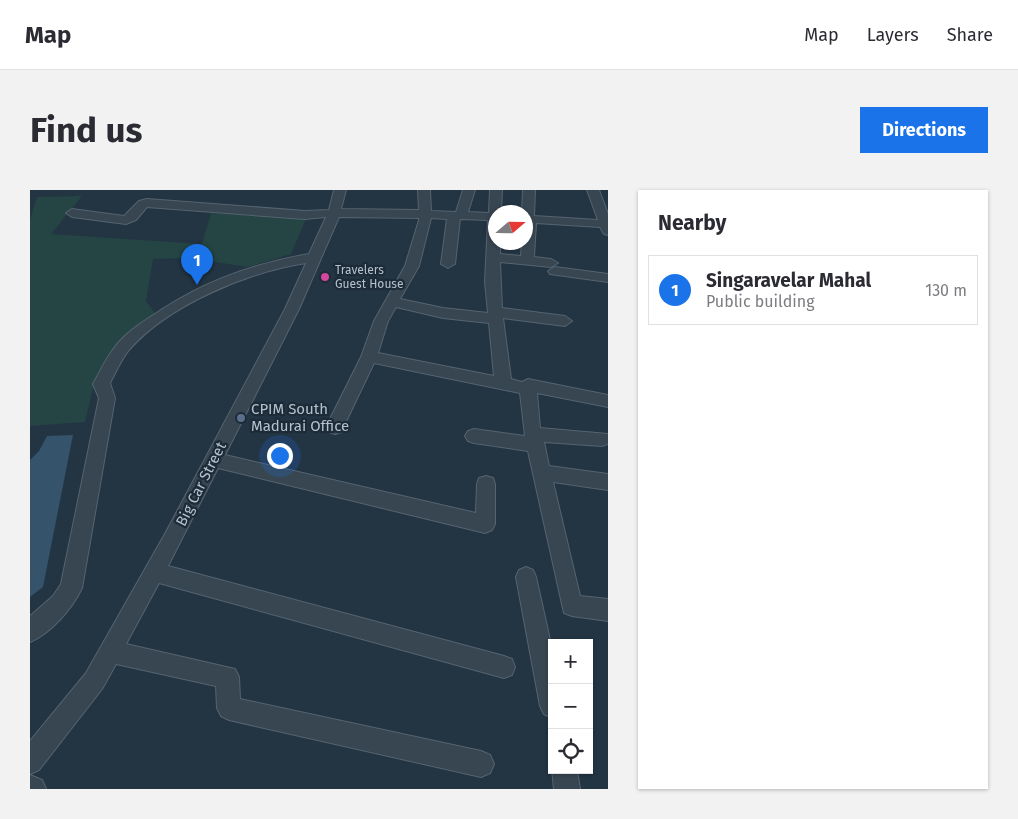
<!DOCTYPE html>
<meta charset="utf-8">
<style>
:root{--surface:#fff;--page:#f2f2f3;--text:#2b2b33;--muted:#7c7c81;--line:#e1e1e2;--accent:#1a73e8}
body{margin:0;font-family:"Fira Sans",sans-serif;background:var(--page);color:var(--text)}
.controls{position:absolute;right:15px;bottom:15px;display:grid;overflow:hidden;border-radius:0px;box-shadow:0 1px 4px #0004}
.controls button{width:45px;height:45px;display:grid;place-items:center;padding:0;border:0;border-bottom:1px solid var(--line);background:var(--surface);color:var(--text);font:25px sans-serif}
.compass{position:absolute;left:458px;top:15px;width:45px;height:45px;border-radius:50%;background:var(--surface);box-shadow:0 1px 4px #0004;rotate:70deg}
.you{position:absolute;left:249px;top:265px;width:18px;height:18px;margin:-12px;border:4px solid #fff;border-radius:50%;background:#1a73e8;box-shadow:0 0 0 8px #1a73e833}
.badge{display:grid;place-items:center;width:32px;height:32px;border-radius:50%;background:var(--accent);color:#fff;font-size:16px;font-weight:700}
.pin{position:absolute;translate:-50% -41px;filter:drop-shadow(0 1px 2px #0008)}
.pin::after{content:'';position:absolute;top:26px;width:18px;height:15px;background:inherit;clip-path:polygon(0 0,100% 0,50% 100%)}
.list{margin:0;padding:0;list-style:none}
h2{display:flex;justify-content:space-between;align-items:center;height:65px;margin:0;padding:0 20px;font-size:21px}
h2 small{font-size:16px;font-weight:400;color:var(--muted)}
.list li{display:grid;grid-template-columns:32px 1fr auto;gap:15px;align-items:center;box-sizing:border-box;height:70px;margin:0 10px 10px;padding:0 10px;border:1px solid var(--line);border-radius:0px}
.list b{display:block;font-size:19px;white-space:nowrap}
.list p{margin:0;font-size:16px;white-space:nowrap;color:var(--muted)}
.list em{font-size:16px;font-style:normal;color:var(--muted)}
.icon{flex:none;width:28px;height:28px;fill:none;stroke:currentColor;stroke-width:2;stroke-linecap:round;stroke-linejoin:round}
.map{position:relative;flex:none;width:578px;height:599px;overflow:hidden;border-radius:0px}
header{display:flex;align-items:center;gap:30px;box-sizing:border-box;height:70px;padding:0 25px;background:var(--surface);border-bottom:1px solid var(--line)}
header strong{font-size:24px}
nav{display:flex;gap:28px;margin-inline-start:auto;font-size:18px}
.intro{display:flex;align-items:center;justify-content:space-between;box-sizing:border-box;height:120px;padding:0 30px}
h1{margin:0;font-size:35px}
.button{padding:12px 22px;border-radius:0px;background:var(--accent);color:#fff;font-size:18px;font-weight:700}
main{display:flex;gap:30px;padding:0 30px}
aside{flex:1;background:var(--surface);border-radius:0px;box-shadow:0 1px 4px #0004}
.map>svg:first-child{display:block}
.green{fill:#254444}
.water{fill:#35536b}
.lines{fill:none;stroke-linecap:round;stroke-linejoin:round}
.minor-casing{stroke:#55646f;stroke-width:2}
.minor{fill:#384652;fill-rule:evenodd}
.hotel-dot{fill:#d1479c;stroke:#1c2b37;stroke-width:2}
.service-dot{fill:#5c6f8a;stroke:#1c2b37;stroke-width:2}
.labels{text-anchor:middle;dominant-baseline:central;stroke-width:4.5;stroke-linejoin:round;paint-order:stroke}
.far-poi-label{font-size:12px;fill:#b4c1cc;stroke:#1c2b37;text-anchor:start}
.poi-label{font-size:15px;fill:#b4c1cc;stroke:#1c2b37;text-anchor:start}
.street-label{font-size:15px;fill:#b4c1cc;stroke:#1c2b37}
</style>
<header>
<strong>Map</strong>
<nav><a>Map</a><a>Layers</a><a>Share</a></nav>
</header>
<div class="intro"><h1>Find us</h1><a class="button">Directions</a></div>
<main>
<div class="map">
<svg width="578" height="599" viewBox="0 0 578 599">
<rect width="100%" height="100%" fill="#233443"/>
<path class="green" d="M52,6L21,44L172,54L181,23L276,29L261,64L218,77L159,68L123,69L116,111L125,123L86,157L64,194L55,232L0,236V29L7,7Z"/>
<path class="water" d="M43,245L13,397L0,407V270L9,261L17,246Z"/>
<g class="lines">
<defs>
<path id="minor" d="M304,0H316L311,19L389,20L388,0H400L401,21L426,22L433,0H445L438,22L459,23L460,0H472L471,22H466V52H470V64L491,66L492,52H496V22H492L493,0H505L504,26L568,30L557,0H569L578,24V45L574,44L570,37L506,33L504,67L521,69L528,73L521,77L470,72L472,118L535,126L542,131L535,136L473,128L481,189L492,192L498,189L578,205V217L507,203L510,238L578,244V254L572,256L514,252L519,276L578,284V300L523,292L550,406L578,409V431L542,426L534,423L498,261L444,253L438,251L435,246L438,241L444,239L495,246L490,203L344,173L311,242L305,244L299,242L296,237L331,167L344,131L375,76L389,30V28L309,27L269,119L195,265L446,323L447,294L449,288L456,286L463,288L465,294V334L462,340L455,343L188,278L138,376L474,466L482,469L485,477L482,485L474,488L129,393L96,454L205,479L209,487L210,509L451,561L460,565L464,574L460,583L451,587L199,530L191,526L187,518L186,496L86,474L72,499L9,580L0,584V551L56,483L136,342L255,119L276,73C218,82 138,115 99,160C91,170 86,182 80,193L85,208L52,398C42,419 21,443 0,452V426L23,406L31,394L69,208L63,194C71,180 78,164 89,152C100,140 114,131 128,122C174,91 225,73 279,64L296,27L275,29L117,17L106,30L96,34L42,27L36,23L42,19L94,26L109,11L117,9L275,21L299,20ZM401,28L417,29L411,74L418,78L425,74L430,29L458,30L455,92L458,123L413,118L370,109L389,76ZM366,117L413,128L459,133L464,186L348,163L358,131Z
M525,77L578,84V92L520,84L518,81Z
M496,377L503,380L506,387L522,459V528L514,524L510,516L486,387L489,380Z
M522,579L547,580L550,599H524Z
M0,585L12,590L16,599H0Z"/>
</defs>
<use href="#minor" class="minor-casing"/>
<use href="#minor" class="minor"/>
</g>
<circle class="hotel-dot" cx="295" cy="87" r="5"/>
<circle class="service-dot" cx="211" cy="228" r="5"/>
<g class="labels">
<g class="far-poi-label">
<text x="305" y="80">Travelers<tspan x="305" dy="14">Guest House</tspan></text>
</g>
<g class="poi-label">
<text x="221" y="219">CPIM South<tspan x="221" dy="17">Madurai Office</tspan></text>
</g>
<g class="street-label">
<text transform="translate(171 294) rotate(-63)">Big Car Street</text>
</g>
</g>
</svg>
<div class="controls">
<button>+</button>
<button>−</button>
<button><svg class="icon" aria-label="locate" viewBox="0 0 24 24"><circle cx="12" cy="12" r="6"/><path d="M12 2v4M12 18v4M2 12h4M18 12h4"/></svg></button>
</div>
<svg class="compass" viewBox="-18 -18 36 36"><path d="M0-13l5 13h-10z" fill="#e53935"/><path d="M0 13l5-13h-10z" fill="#7c7c81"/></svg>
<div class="you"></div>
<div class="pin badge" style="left:167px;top:95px">1</div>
</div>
<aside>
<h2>Nearby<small></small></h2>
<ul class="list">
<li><span class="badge">1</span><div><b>Singaravelar Mahal</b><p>Public building</p></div><em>130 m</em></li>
</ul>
</aside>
</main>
